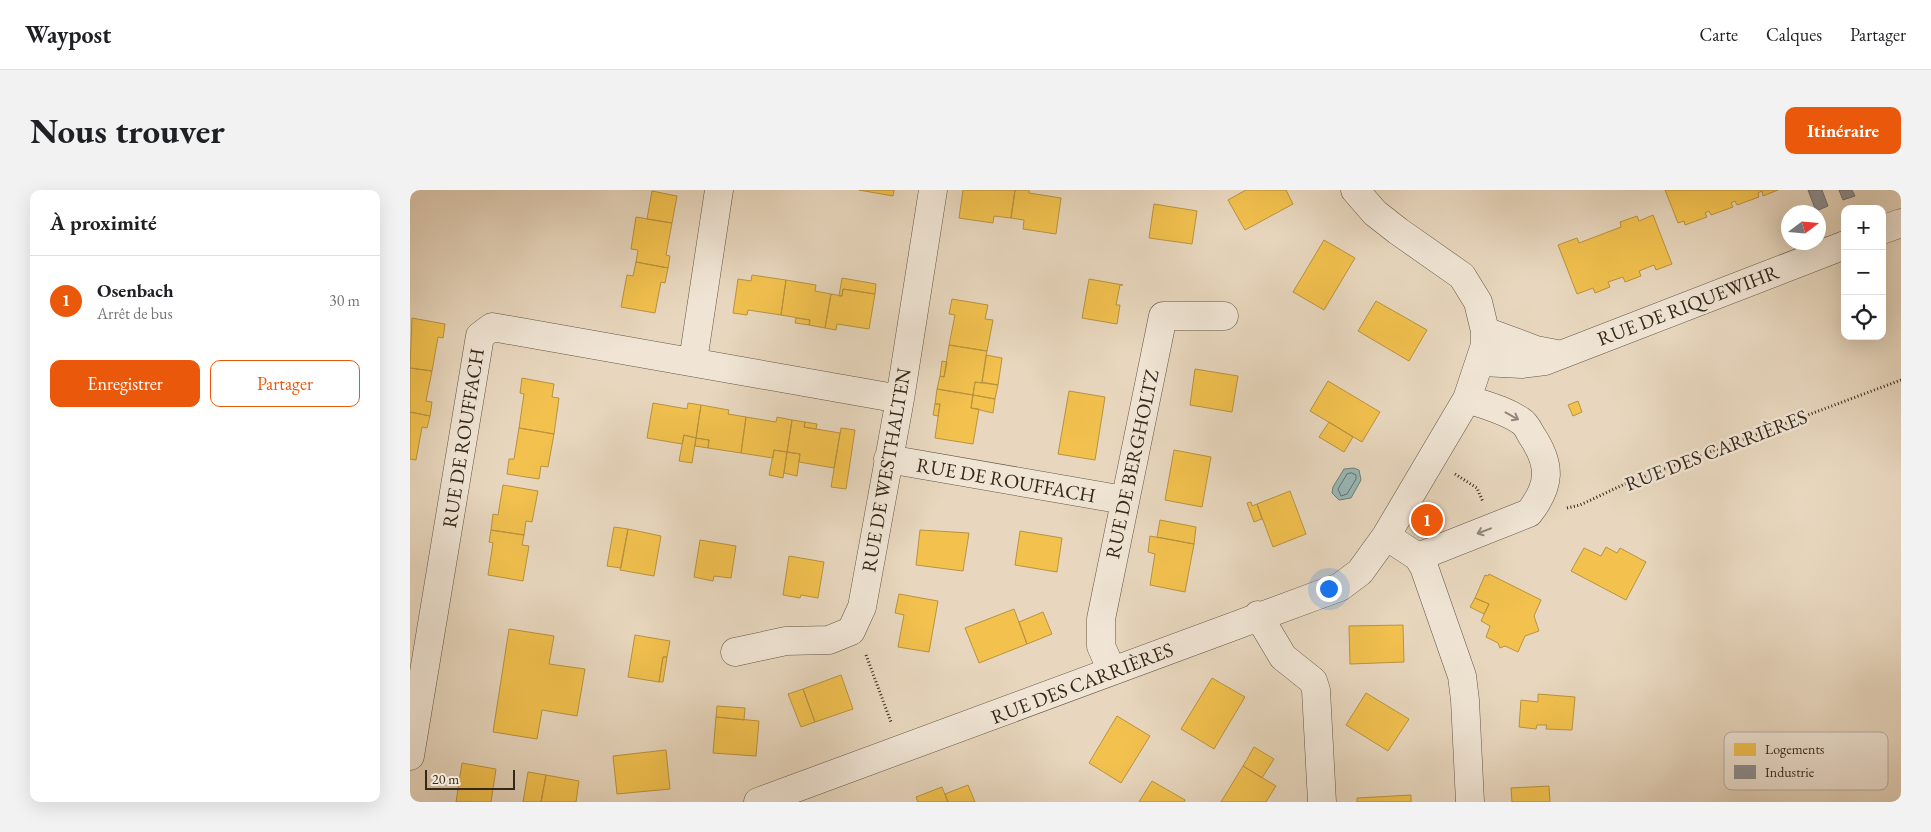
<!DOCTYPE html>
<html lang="fr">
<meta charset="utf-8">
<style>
:root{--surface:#fff;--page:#f2f2f2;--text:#202124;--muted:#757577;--line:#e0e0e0;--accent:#ea580c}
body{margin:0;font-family:"EB Garamond",serif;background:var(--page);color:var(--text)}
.controls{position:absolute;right:15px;top:15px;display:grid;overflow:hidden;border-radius:10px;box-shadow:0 5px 20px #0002}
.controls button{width:45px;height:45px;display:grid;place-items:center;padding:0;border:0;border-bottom:1px solid var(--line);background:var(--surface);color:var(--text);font:25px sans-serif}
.compass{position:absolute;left:1371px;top:15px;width:45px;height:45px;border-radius:50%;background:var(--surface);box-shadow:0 5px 20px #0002;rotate:74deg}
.scale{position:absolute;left:15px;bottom:12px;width:90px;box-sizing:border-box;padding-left:5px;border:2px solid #34281a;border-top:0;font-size:14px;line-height:18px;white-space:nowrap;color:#34281a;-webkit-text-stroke:4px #f0e5d5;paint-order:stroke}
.you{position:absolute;left:918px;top:398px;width:18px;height:18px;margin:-12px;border:4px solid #fff;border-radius:50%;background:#1a73e8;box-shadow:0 0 0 8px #1a73e833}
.badge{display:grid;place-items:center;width:32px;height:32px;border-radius:50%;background:var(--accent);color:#fff;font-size:16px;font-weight:700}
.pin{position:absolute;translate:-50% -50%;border:2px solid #fff;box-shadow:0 1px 5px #0006}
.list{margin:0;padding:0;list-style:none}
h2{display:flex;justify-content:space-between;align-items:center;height:65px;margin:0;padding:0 20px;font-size:21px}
h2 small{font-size:16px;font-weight:400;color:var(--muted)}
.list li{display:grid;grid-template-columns:32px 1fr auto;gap:15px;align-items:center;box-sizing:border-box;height:90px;padding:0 20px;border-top:1px solid var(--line)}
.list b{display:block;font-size:19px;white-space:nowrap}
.list p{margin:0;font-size:16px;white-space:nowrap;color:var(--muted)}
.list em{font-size:16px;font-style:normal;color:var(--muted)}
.actions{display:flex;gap:10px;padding:15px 20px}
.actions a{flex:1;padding:11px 0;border:1px solid var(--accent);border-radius:10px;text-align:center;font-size:18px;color:var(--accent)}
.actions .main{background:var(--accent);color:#fff}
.icon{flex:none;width:28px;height:28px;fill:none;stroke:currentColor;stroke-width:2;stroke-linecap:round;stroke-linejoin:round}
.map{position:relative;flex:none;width:1491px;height:612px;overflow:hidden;border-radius:10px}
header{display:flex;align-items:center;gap:30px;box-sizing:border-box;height:70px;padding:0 25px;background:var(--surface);border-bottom:1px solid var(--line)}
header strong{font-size:24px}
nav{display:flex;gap:28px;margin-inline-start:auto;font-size:18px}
.intro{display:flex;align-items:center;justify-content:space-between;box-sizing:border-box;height:120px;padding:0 30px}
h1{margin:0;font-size:35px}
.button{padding:12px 22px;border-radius:10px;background:var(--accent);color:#fff;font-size:18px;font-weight:700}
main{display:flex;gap:30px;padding:0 30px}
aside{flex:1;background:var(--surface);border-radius:10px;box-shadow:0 5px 20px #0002}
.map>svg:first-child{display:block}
.water{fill:#98b8b8;stroke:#707e79}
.homes{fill:#f2c14e;stroke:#b9933e}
.industry{fill:#8d8d92;stroke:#726f6e}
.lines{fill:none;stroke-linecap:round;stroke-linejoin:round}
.shore{stroke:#667069;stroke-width:1}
.minor-casing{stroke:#615443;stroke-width:29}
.path{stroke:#34281a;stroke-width:3;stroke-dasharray:1 2.5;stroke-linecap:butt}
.minor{stroke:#f0e5d5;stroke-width:28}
.oneway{stroke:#928678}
.labels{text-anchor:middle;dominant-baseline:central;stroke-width:5;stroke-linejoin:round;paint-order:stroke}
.street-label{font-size:20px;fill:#34281a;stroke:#f0e5d5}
.key{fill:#f0e5d5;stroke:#b8ac9d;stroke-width:1}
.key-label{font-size:14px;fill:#34281a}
</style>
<header>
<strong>Waypost</strong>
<nav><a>Carte</a><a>Calques</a><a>Partager</a></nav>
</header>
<div class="intro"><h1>Nous trouver</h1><a class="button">Itinéraire</a></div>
<main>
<aside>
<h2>À proximité<small></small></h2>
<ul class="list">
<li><span class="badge">1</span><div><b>Osenbach</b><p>Arrêt de bus</p></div><em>30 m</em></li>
</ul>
<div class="actions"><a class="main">Enregistrer</a><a>Partager</a></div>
</aside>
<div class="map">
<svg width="1491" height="612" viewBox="0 0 1491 612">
<rect width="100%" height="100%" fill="#e8d7be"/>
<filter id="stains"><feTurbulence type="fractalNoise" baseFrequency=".004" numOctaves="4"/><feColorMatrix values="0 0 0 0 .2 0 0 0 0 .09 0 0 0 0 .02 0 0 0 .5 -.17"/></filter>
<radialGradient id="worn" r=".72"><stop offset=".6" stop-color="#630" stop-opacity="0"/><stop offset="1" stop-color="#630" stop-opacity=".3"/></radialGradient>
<path class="water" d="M944,278L949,280L951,290L941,308L929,310L922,303L923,297L934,279Z"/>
<path class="homes" d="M449,0H484L483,6Z
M553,0H605L601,28L584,26L583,33L549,28Z
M605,0H619V3L651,8L646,44L613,39L614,30L601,28Z
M836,0H876L883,14L835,40L818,10Z
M1255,0H1368L1353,6L1352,1L1348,3L1349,7L1327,15L1325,11L1321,13L1323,17L1301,25L1299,21L1295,23L1297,27L1275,35L1274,31L1268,33Z
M242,1L267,6L262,33L237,29Z
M744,14L787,21L782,54L739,48Z
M1243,25L1262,74L1246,80L1244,75L1229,81L1231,86L1215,92L1213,87L1198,92L1200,97L1185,103L1183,98L1167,104L1148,55L1167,48L1169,53L1211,37L1210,32L1227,26L1229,31Z
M226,27L262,33L256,65L260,66L258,78L226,72L228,60L221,59Z
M914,50L945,68L914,120L883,102Z
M226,72L258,78L255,93L251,92L245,123L211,117L217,85L223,86Z
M342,85L376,90L371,125L338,120L337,125L323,123L328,89L341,91Z
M432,88L466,94L465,104L433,99L432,106H429Z
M679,89L713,95H710L706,115H710L707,134L672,128Z
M376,90L406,95L405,101L421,104L415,138L399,135L400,130L371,125Z
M433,99L465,104L459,139L427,134L426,140L415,138L421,104L432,106Z
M542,109L578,115L575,129L583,130L577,161L539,155L545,125L539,124Z
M966,111L1017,140L999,171L948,141Z
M2,128L35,134L33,148L28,147L22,181L0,178Z
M386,128L400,130L399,135L385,133Z
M539,155L577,161L572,193L565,192L563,205L527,199L530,186L534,187Z
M576,165L592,168L588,195L572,192Z
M532,171L537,172L534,187L530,186Z
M0,178L22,181L16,211L22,212L20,226L0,222Z
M785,179L828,186L822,222L780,215Z
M112,188L144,194L142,207L149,208L144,244L109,238L114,204L110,203Z
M918,191L970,222L952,252L900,221Z
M565,192L588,195L585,209L563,205Z
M527,199L563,205L561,218L569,219L563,254L525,248L530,214H525Z
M659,201L695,207L685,270L648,264Z
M563,205L585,209L583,223L561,218Z
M1168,211L1172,222L1163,226L1158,215Z
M243,213L277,219L278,213L291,215L286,248L274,245L272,254L237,248Z
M525,214H530L528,226L523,225Z
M291,215L319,220L318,224L336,227L331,263L298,258L299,250L286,248Z
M0,222L20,226L17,238L12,237L6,270L0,269Z
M336,227L366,232L367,227L382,230L377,262L364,260L363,268L331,263Z
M382,230L395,232L394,237L430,243L424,278L389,272L390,264L377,262Z
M395,232L407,234L406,239L394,237Z
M919,232L943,247L934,262L909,247Z
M109,238L144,244L138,277L131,276L129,289L97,284L99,269H104Z
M431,238L445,240L436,299L421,297Z
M274,245L286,248L282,273L269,271Z
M286,248L299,250L298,258L285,256Z
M364,260L377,262L373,288L359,285Z
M764,260L801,267L792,317L755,310Z
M377,262L390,264L387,286L374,283Z
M93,295L128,301L122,332L116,331L114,345L81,340L83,324L88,325Z
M880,301L896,344L863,357L847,314Z
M841,312L842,316L847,314L852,329L844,332L837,313Z
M750,330L786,337L784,354L747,347Z
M204,337L218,339L211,378L197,376Z
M218,339L251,346L244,386L210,380Z
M81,340L114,345L112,355L119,356L113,391L78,385L83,353L79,352Z
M510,340L559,343L553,381L506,375Z
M610,341L652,348L647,382L605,375Z
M740,346L784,354L775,402L740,395L745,364L738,362Z
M290,350L326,356L321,388L304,386L303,391L284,387Z
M1196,357L1207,363L1210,358L1236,372L1216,410L1161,381L1174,358L1191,366Z
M379,366L414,372L408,408L391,405L390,408L373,405Z
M1079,384L1131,410L1124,426L1129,441L1115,446L1108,462L1095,456L1090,458L1088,453L1076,447L1080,436L1071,431L1079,414L1065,408L1075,385L1078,386Z
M489,404L528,411L519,462L488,457L494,425L485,423Z
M1065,408L1079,414L1074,424L1060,417Z
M604,419L617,454L569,473L555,438Z
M633,422L642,444L617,454L609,432Z
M993,435L994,472L940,474L939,436Z
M99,439L144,446L139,474L175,479L167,526L132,520L127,549L83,542Z
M225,445L260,451L257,467H253L249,492L218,487Z
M253,467H257L253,492H249Z
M431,485L443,519L405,532L393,499Z
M802,488L835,507L804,559L771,539Z
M393,499L405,532L391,537L378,504Z
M956,503L999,529L978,561L936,535Z
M1128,504L1165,507L1162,540L1136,539L1137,535H1127L1126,539L1109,537L1111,510L1128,512Z
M307,516L335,518L334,530L306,527Z
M707,526L740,546L711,593L679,573Z
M306,527L349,531L346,566L303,563Z
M844,557L864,569L852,588L833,576Z
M256,560L260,599L207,604L203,566Z
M52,573L86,579L81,612H46Z
M833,576L866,596L856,612H811Z
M118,582L136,585L131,612H113Z
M136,585L169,591L166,612H131Z
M742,591L775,610L774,612H729Z
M558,595L565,612H538L535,604Z
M1139,596L1140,612H1102L1101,598Z
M532,597L538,612H508L506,607Z
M1001,605V612H947V608Z"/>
<path class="industry" d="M1398,0H1412L1418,16L1406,21Z
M1429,0H1442L1445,6L1433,10Z"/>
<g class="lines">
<path class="shore" d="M942,283L946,285V289L937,304L931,306L928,299L937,284Z"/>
<defs>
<path id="minor" d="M1472,40L1491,33
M1075,141L1126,160L1147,164
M283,171L309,0
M1071,172L1112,174L1135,171L1435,55
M478,269L714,310
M976,346L1008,367L1014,377L1052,486L1055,510L1060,612
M1008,367L1119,323C1140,296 1142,276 1122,246C1119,241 1116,234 1111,231C1095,220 1075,215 1057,209
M848,425L873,467L903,491L906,500L912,612
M325,462L376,451L419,450L441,441L452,417L490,209L523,0
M702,481L691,456V429L753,126H814
M0,566L70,146L82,137L490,209
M348,612L930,397L950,382L976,346L1057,209L1075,155V141L1068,112L1052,86L988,41L965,23L945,0"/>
</defs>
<use href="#minor" class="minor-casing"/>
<path class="path" d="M1045,284L1067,298L1073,312
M1157,318L1170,315L1217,293L1491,190
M456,465L481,532"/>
<use href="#minor" class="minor"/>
</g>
<defs><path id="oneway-shaft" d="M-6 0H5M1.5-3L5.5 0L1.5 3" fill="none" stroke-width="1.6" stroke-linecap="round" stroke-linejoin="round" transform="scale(1.25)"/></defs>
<g class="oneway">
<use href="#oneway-shaft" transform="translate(1102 226) rotate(29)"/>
<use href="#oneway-shaft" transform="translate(1074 341) rotate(159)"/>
</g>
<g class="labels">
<g class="street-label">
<text transform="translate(1278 115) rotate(-21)">RUE DE RIQUEWIHR</text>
<text transform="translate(53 248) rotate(-81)">RUE DE ROUFFACH</text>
<text transform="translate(1306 260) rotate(-21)">RUE DES CARRIÈRES</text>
<text transform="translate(722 274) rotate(-78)">RUE DE BERGHOLTZ</text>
<text transform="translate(476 280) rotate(-80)">RUE DE WESTHALTEN</text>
<text transform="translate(596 290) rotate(10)">RUE DE ROUFFACH</text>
<text transform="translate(672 493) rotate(-21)">RUE DES CARRIÈRES</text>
</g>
</g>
<rect x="1314" y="542" width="164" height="58" rx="8" class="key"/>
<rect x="1324" y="553" width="22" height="13" fill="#f2c14e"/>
<rect x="1324" y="575" width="22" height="14" fill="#8d8d92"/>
<g class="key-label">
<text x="1355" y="564">Logements</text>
<text x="1355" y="587">Industrie</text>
</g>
<rect width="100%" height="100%" filter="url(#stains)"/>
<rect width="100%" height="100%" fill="url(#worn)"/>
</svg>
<div class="controls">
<button>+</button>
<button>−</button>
<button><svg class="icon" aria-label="locate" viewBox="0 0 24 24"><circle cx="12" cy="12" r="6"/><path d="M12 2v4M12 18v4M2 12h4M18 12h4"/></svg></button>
</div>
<svg class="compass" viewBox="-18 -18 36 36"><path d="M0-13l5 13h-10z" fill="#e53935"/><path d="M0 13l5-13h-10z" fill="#757577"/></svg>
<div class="scale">20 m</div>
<div class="you"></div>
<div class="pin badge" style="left:1017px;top:330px">1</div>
</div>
</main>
